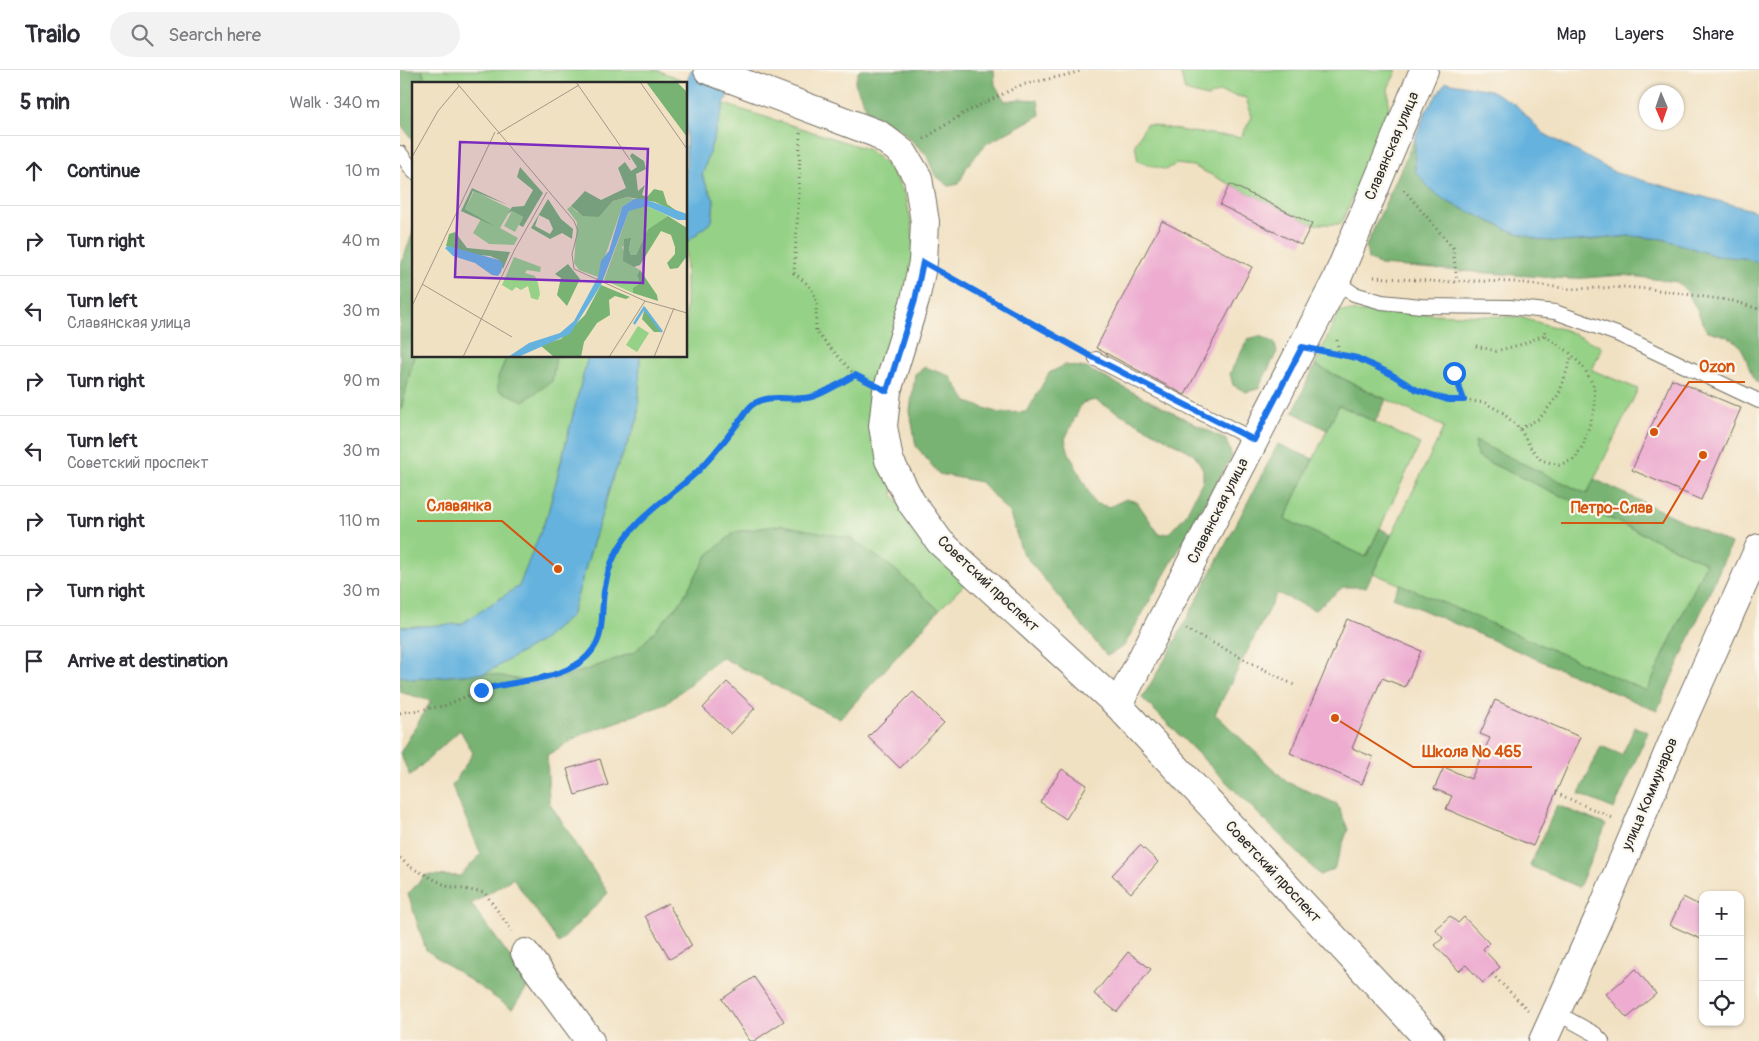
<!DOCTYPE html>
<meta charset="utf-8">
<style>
:root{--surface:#fff;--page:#f2f2f3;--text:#2b2b33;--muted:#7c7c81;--line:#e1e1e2}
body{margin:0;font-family:Pangolin,sans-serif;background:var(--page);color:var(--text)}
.controls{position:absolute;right:15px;bottom:15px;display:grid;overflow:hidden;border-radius:10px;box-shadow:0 1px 4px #0004}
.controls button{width:45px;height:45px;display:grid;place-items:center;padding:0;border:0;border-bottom:1px solid var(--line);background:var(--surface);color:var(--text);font:25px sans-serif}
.compass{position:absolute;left:1239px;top:15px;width:45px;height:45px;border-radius:50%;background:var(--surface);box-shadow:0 1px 4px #0004;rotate:178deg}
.stop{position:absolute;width:15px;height:15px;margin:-11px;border:4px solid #1a73e8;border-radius:50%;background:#fff}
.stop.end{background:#1a73e8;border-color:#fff;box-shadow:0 1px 5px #0008}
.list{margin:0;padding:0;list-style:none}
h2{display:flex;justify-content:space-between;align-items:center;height:65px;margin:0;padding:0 20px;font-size:21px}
h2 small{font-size:16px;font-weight:400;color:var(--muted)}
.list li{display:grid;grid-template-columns:32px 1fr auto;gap:15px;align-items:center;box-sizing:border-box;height:70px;padding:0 20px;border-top:1px solid var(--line)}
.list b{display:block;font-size:19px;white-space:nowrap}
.list p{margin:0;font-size:16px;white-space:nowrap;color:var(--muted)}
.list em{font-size:16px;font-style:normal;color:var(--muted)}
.icon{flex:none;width:28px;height:28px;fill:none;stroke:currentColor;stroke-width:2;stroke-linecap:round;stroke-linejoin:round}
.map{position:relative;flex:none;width:1359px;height:971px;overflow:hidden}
header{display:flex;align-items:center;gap:30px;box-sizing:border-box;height:70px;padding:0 25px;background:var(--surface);border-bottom:1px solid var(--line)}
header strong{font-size:24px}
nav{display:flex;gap:28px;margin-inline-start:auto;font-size:18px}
.search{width:350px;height:45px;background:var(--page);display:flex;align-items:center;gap:12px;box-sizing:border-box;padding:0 18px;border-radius:28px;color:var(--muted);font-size:19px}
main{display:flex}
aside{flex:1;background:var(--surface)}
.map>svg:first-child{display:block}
.green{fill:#95d186;stroke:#607e58}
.forest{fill:#78b373;stroke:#526f4f;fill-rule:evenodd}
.water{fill:#65b2de;stroke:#486e84}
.building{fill:#edacd0}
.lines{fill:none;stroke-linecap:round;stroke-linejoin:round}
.lane-casing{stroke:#706b60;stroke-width:16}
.street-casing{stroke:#706b60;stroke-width:30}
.secondary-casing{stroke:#706b60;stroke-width:30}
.path{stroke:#706b60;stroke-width:3;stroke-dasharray:1 4;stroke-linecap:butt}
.lane{stroke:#fff;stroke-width:14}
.street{stroke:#fff;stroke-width:28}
.secondary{stroke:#fff;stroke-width:28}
.route{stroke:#1a73e8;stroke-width:6}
.labels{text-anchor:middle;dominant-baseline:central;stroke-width:4.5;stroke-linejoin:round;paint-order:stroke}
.street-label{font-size:15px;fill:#2b2b2b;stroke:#fbf7ec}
.inset-river{fill:none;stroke:#65b2de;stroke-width:2.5}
.inset-road{fill:none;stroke:#a29886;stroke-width:1}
.view{fill:#7b2cbf;fill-opacity:0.15;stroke:#7b2cbf;stroke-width:2.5}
.inset-edge{fill:none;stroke:#2b2b2b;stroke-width:2.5}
.leader{fill:none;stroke:#d5540f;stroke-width:2}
.callout-dot{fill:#d5540f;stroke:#fbf7ec;stroke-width:2}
.callout-label{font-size:16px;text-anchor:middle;font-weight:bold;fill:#d5540f;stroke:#fbf7ec;stroke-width:4.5;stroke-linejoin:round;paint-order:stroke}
</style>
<header>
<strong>Trailo</strong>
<div class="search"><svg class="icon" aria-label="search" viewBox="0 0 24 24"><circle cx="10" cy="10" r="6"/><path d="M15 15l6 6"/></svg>Search here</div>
<nav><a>Map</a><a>Layers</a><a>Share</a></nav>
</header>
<main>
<aside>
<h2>5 min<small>Walk · 340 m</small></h2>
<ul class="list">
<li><svg class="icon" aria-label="ahead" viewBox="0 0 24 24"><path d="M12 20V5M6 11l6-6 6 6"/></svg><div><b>Continue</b></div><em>10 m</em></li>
<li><svg class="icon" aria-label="right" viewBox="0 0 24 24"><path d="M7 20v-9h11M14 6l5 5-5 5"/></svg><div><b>Turn right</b></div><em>40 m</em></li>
<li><svg class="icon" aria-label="left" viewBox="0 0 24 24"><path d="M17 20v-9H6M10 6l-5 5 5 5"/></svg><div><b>Turn left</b><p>Славянская улица</p></div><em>30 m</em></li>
<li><svg class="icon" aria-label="right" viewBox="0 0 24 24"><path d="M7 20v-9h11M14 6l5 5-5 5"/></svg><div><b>Turn right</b></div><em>90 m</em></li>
<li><svg class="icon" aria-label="left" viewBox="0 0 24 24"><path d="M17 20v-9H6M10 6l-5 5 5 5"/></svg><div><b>Turn left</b><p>Советский проспект</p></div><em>30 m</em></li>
<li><svg class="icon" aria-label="right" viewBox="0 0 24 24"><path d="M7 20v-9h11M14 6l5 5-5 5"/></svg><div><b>Turn right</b></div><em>110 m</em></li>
<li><svg class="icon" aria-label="right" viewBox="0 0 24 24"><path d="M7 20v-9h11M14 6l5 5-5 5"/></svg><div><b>Turn right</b></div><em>30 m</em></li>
<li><svg class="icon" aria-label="arrive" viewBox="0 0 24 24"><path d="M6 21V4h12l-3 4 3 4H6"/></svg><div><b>Arrive at destination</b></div></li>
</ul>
</aside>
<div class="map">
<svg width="1359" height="971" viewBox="0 0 1359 971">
<rect width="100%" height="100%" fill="#fbf7ec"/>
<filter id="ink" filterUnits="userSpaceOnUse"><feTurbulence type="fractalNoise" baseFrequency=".02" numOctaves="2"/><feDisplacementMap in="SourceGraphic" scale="10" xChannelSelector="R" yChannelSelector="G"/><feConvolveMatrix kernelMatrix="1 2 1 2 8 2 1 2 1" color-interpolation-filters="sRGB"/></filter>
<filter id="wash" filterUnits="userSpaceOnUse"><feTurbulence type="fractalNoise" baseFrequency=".0096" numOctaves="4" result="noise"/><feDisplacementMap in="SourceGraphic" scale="20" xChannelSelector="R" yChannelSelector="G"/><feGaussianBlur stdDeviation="1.12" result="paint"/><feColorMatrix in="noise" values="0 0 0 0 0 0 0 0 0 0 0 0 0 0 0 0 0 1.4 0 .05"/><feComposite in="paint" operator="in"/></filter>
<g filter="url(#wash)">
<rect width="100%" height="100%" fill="#f1e1c3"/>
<path class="green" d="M22,0H257L287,12L286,14H27Z
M780,0H997L988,18L989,46L941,154H912L793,96L776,94L766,100L738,91L735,75L746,54L790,62L841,67L852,47L846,28L820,22L807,27L785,21Z
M324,34L467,79L490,97L506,127L513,162L515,190L491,279L493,425L521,469L537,487L567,512L539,540L493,498L382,455L335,462L307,486L280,533L235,582L186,600L140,614L86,603L143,570L171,546L213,407L238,349L240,286H286V173L312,151L314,130L302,106Z
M939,241L1119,247L1165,260L1202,277L1192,300L1238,319L1187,424L1075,371L1077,387L1306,493L1247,621L973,503L1044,357L915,295Z
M14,286H107L98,307L152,311L156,286H188L148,443L119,517L61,554L0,557V344Z
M939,335L1020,374L966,487L885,449Z"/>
<path class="forest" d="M0,0H22L27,14H14V72L0,53Z
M459,0H594L595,15L605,31L620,29L638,30L640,45L586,74L567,96L559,114L549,116L535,105L526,84L498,58L468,42L455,13Z
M1015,68V101L1046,131L1111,161L1140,170H1192L1230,166L1263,169L1316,186L1344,188L1359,193V314C1346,303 1349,282 1335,271C1330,266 1313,263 1306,260L1297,240L1286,220L1277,212L1224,205L1170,209L980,195L968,189L966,176Z
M14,160V286L0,344V197Z
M859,266L874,272L877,282L858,319L846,322L833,315L830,303L848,269Z
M107,286H156L152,311L124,331L98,320V307Z
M665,295L686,298L826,370L832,386L724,576L707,586L622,482L610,444L581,412L539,404L516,376L510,341L515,304L525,297L550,306L567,332L599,343L627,342L649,303ZM695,330L794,384L803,399V410L785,446L769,463L759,464L737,432L726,429L709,437L694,433L669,383L665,369L682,333Z
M915,295L986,330L975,352L939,335L927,360L893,342Z
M1075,371L1187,424L1194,409L1331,474L1257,641L993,527L1000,514L1247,621L1306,493L1077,387Z
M878,374L913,389L885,449L966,487L980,458L991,465L966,517H943L915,540L877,523L815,644L887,712L937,734L948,759L934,799L920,805L742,628L770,581Z
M382,455L450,468L493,498L539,540L440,649L321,587L266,634L185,663L147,685L149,732L208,823L159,873L113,808L71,834L130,914L112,939L26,880L8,824L26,805L60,806L81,784L52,716L73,683L60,660L10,706L0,683L31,631L0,622V606L13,609L86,603L140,614L186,600L235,582L280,533L307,486L335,462Z
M1235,657L1248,662L1214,739L1179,724L1201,676L1222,685Z
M1157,735L1206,755L1179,817L1130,796Z"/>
<path class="water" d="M291,0H339L324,34L302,106L314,130L312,151L286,173V14Z
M1046,12L1090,20L1116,35L1143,63L1216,103L1359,142V193L1344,188L1316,186L1263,169L1230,166L1166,172L1140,170L1111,161L1046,131L1030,119L1015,101V68L1026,41Z
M188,286H240L238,349L213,407L171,546L143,570L86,603L13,609L0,606V557L61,554L119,516L148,443Z"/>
<g id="blocks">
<path class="building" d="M830,114L912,154L901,175L820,135Z
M762,151L852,197L785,325L696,278Z
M1272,309L1341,338L1301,430L1232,400Z
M947,549L1021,581L1005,617L982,608L952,678L973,687L962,714L890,683Z
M327,612L355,638L331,664L303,638Z
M513,622L544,653L500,698L468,667Z
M1095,630L1180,667L1133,776L1046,739L1052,726L1034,719L1044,697L1071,709L1090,668L1080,664Z
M200,689L208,715L175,725L167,699Z
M662,699L687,715L666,749L640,732Z
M740,775L758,792L731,823L712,805Z
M1283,827L1303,837V870L1270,855Z
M268,833L292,876L270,889L245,846Z
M1050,846L1058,853L1064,847L1089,873L1083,879L1100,897L1083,913L1066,895L1059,901L1035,875L1043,868L1035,859Z
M728,882L751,899L717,942L694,924Z
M1236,899L1256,924L1227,948L1206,924Z
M354,907L384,951L354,971H350L322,929Z"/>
</g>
</g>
<g filter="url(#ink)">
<use href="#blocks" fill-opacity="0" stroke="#706b60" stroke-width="1"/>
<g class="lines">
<defs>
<path id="lane" d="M0,83L14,102
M936,211L954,224L982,232L1021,236L1110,237L1155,242L1217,264L1359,331
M696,289L854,370
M1157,943L1195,964L1202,971"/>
<path id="street" d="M718,635L936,211L1024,0
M125,883L190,971
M1143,971L1203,838L1277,662L1359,478"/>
<path id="secondary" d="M308,0L478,64L503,83L518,108L525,152L523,192L515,230L487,321L483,356L489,390L511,432L540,472L718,635L1030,971"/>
</defs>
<use href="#lane" class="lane-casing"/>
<use href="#street" class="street-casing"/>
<use href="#secondary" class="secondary-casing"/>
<path class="path" d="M400,63L399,123L394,203C423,225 415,230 416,262L455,305
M524,69L564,43L621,15L671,4L683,0
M1004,120L1053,178L1057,212
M548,206L680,280
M974,207L1043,212L1077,211L1116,212L1171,219L1223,217L1251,219L1333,231L1359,239
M937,270L939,285
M1076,276L1096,281L1123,274L1144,265
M930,283L957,289L989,303L1017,320L1048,330H1064L1085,333L1102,342L1120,359L1131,378L1141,390L1159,395L1175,389L1183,375L1195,338L1194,317L1185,299L1169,282L1144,265L1145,261
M1054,303L1064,330
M1120,359L1140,348L1159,324L1172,285
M786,559L896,616
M0,643L44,636L81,620L164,601L182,590L193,580L199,569L202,555L204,522L214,487L225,469L238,452L299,400L321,376L352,335L370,328L411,327L455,305L462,309
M1156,723L1213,748
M0,788L10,797L47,816L85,823L112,861
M1092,904L1128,940"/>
<use href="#lane" class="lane"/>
<use href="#street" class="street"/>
<use href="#secondary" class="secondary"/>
</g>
</g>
<g class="lines" filter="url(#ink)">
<path class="route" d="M81,620C114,610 154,612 182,591C207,571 200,549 204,522C206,510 209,496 215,485C233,448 270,428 299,400C313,386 326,369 338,353C342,348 346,340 352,335C369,322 392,332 411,327C421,325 444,311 455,305L487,321L515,230L523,192L696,289L854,370L902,277L957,288L989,303L1017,320L1048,330H1064L1054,303"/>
</g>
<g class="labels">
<g class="street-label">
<text transform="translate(992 76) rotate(-67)">Славянская улица</text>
<text transform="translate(818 441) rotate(-63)">Славянская улица</text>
<text transform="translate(588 514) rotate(43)">Советский проспект</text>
<text transform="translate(1250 724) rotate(-67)">улица Коммунаров</text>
<text transform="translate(873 802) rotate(47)">Советский проспект</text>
</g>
</g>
<g transform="translate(12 12)">
<rect width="275" height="275" fill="#f1e1c3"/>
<path d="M62,109L99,127L88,146L106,156L102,163L77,162L61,151L69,137L53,127ZM215,115L222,117L210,125L186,195L167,188L162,181L165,140L155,127L159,124L165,130L187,135L201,119ZM225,124H235L256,134L236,147L224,173H219L217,168L219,158L210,165L217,182L228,188L225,193L228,201L221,206V211L192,198L217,129ZM100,129L111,135L103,150L92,144ZM102,175L129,185L128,190L115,188L113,191L123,194L126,201L128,212L126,218L119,216L116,204L109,208L104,205L100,209L90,203ZM226,244L237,251L225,270L214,263Z" fill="#95d186"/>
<path d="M234,0H265L275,10V55ZM220,71L232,79L234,87L224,92L226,109L233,103L230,113L235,115L242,107L251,109L255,122L269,132L243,120L215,115L201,119L187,135L171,134L159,124L173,109L189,118L214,106L206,86L213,80L219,89L225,85L218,74ZM108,85L131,111L111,145L107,143L111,135L100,129L96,132L100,125L112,124L121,108L105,95ZM60,106L96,123L61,109L53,127L84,145L49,129ZM136,117L149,137L161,147L160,157L150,151L138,157L119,146ZM127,133L137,138L141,147L138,152L123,144ZM256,134L275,146V174L266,186L258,187L255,181L263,172V165L259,153L249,149L228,183L222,185L211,179L212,157L219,156L217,168L219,173H224L236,147ZM43,150L55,166L98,170L91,187L87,178L78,174L57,172L34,164L37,152ZM156,182L168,197L155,224L145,213L149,196L143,192ZM228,188L245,213L246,219L221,211V206L228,201L225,193ZM189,203L218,215L214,217L203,214L197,218L198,233L185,241L172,260L169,275H142L128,263L149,257L173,233ZM233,225L249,247L248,250H242L230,237Z" fill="#78b373" fill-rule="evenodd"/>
<path d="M222,117H232L275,132V138H266L235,124L217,129L189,203L158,252L106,275H96L117,261L148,251L162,239L186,195L189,179L197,169L210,125ZM36,164L87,178L91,182L89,190L86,194L80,193L63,181L41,174L33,166Z" fill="#65b2de"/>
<path class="inset-river" d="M222,242L232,226L250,250"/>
<path class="inset-road" d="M44,0L162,139L166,149L160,172L162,187L233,219L275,231M164,0L218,78M228,0L275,67M85,52L167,3M0,75L26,29L47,4M10,202L100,255M0,224L83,50M51,275L103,167L135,110M197,275L233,219M242,275L262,226"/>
<path class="view" d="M48,60L236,67L231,201L43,195Z"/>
<rect width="275" height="275" class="inset-edge"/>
</g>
<path class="leader" d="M1254 362L1289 312H1345M158 499L102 451H17M1303 385L1263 453H1161M935 648L1013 697H1132"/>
<g class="callout-dot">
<circle cx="1254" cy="362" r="5"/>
<circle cx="158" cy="499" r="5"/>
<circle cx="1303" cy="385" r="5"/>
<circle cx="935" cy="648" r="5"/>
</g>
<g class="callout-label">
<text x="1317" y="302">Ozon</text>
<text x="59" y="441">Славянка</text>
<text x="1212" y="443">Петро-Слав</text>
<text x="1072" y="687">Школа № 465</text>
</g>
</svg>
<div class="controls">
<button>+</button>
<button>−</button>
<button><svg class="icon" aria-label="locate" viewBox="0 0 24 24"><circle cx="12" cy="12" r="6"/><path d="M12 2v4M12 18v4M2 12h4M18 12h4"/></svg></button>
</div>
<svg class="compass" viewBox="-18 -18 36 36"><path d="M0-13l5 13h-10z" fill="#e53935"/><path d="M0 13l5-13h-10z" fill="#7c7c81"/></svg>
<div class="stop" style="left:1054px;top:303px"></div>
<div class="stop end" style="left:81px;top:620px"></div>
</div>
</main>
